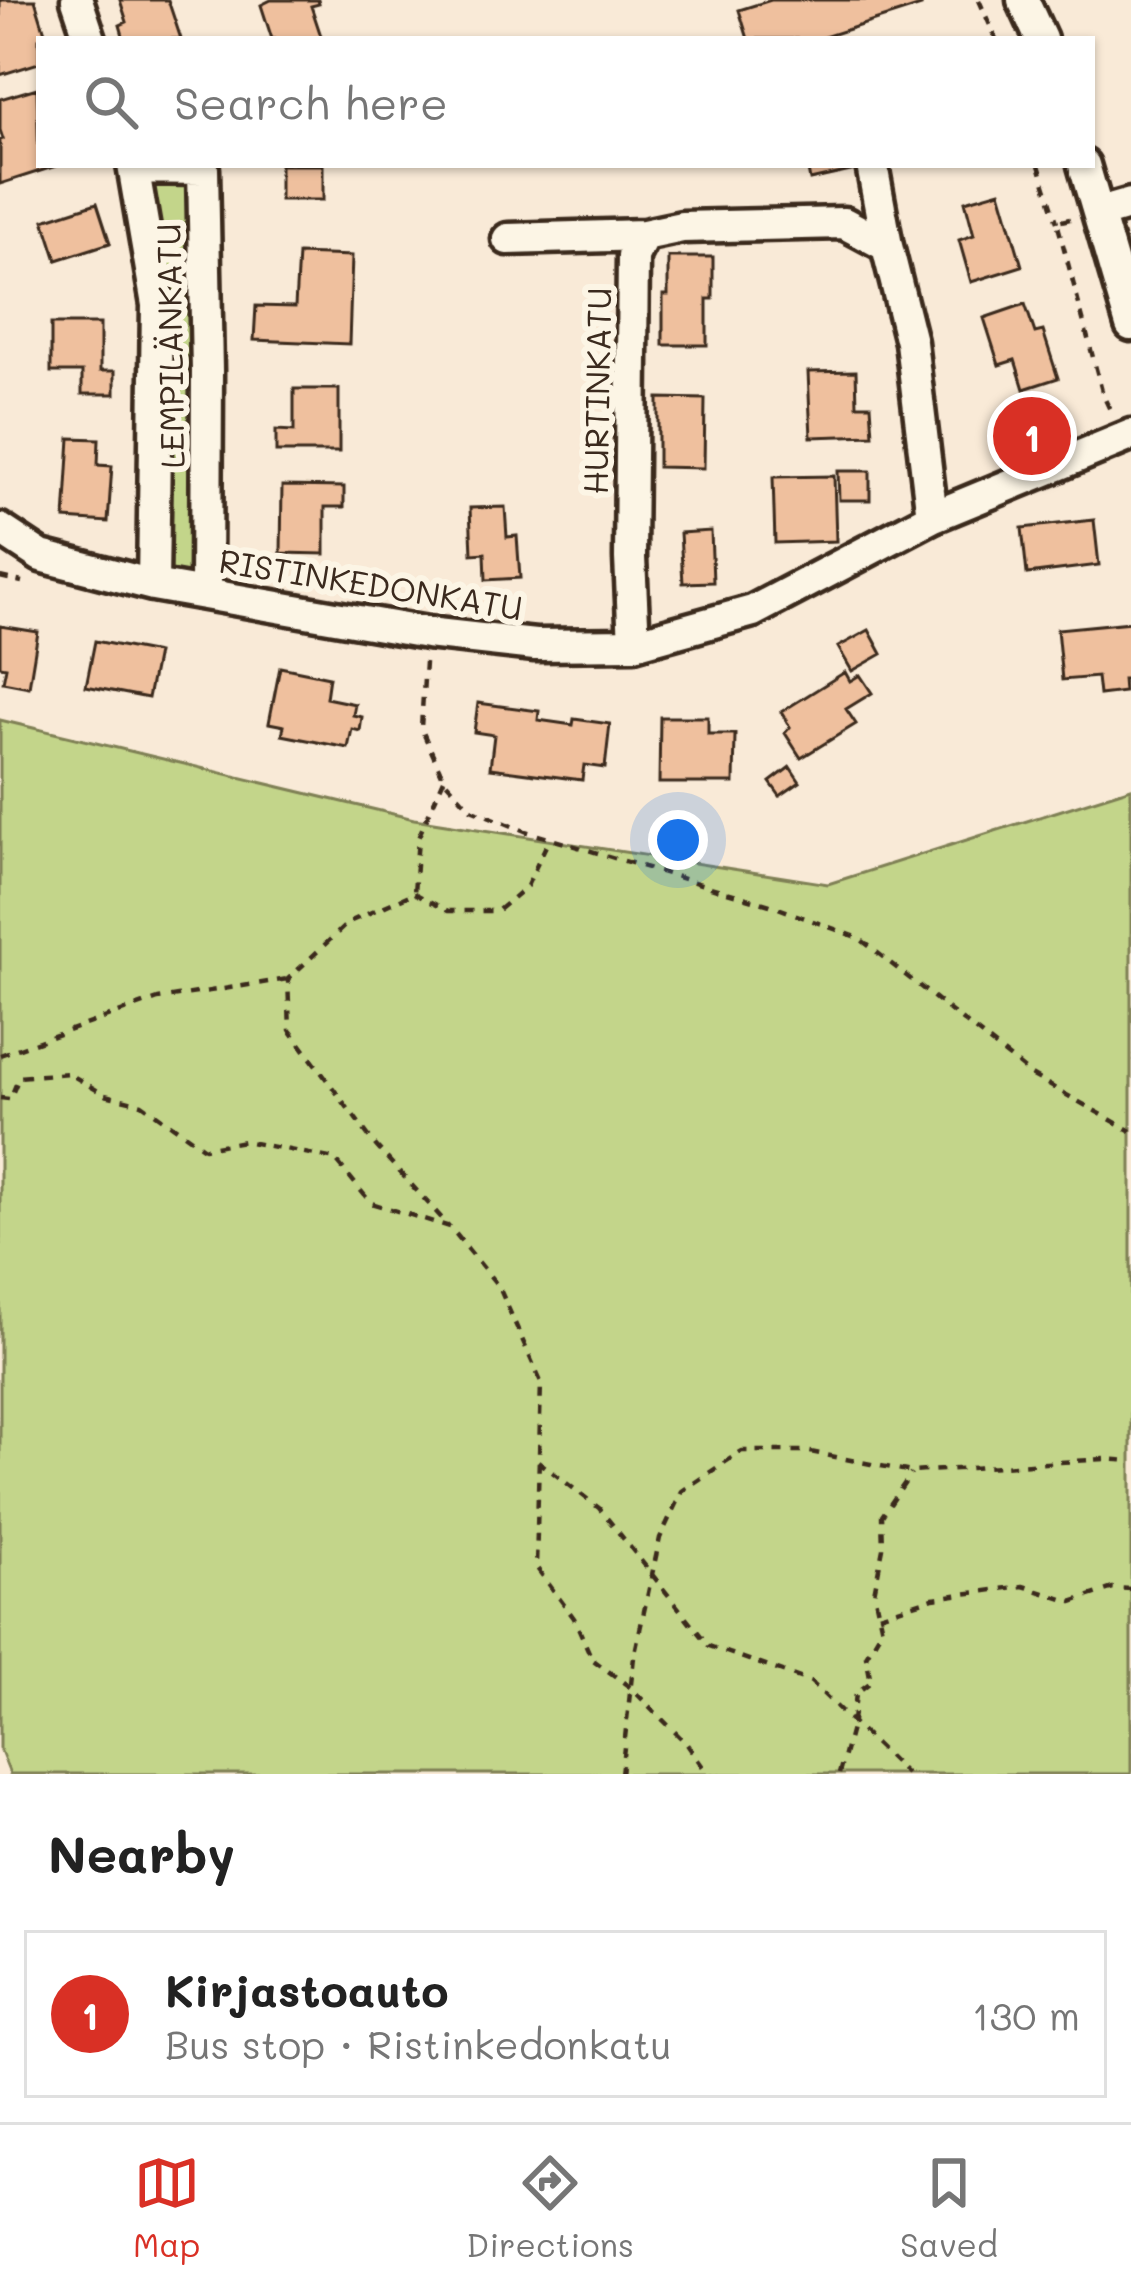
<!DOCTYPE html>
<meta charset="utf-8">
<style>
:root{--surface:#fff;--page:#f6f6f6;--text:#222;--muted:#767676;--line:#e0e0e0;--accent:#d93025}
body{margin:0;font-family:Mali,sans-serif;background:var(--page);color:var(--text)}
.you{position:absolute;left:678px;top:840px;width:42px;height:42px;margin:-30px;border:9px solid #fff;border-radius:50%;background:#1a73e8;box-shadow:0 0 0 18px #1a73e833}
.badge{display:grid;place-items:center;width:78px;height:78px;border-radius:50%;background:var(--accent);color:#fff;font-size:39px;font-weight:700}
.pin{position:absolute;translate:-50% -50%;border:6px solid #fff;box-shadow:0 3px 12px #0006}
.list{margin:0;padding:0;list-style:none}
h2{display:flex;justify-content:space-between;align-items:center;height:156px;margin:0;padding:0 48px;font-size:51px}
h2 small{font-size:39px;font-weight:400;color:var(--muted)}
.list li{display:grid;grid-template-columns:78px 1fr auto;gap:36px;align-items:center;box-sizing:border-box;height:168px;margin:0 24px 24px;padding:0 24px;border:3px solid var(--line);border-radius:0px}
.list b{display:block;font-size:45px;white-space:nowrap}
.list p{margin:0;font-size:39px;white-space:nowrap;color:var(--muted)}
.list em{font-size:39px;font-style:normal;color:var(--muted)}
.icon{flex:none;width:66px;height:66px;fill:none;stroke:currentColor;stroke-width:2;stroke-linecap:round;stroke-linejoin:round}
.map{position:relative;flex:none;width:1131px;height:1774px;overflow:hidden}
.search{position:absolute;background:var(--surface);box-shadow:0 3px 9px #0004;left:36px;right:36px;top:36px;height:132px;display:flex;align-items:center;gap:30px;box-sizing:border-box;padding:0 42px;border-radius:0px;color:var(--muted);font-size:45px}
.sheet{height:348px;background:var(--surface)}
nav{display:flex;justify-content:space-around;align-items:center;box-sizing:border-box;height:168px;border-top:3px solid var(--line);background:var(--surface);font-size:33px;color:var(--muted)}
nav a{display:grid;justify-items:center;gap:6px}
nav .on{color:var(--accent)}
.map>svg:first-child{display:block}
.green{fill:#c3d58a;stroke:#7f8054;stroke-width:3}
.building{fill:#efc09e;stroke:#3b2a1e;stroke-width:3}
.lines{fill:none;stroke-linecap:round;stroke-linejoin:round}
.street-casing{stroke:#3b2a1e;stroke-width:39}
.path{stroke:#3b2a1e;stroke-width:4.5;stroke-dasharray:9 9;stroke-linecap:butt}
.street{stroke:#fcf5e5;stroke-width:30}
.labels{text-anchor:middle;dominant-baseline:central;stroke-width:12;stroke-linejoin:round;paint-order:stroke}
.street-label{font-size:33px;fill:#3b2a1e;stroke:#fcf5e5}
</style>
<div class="map">
<svg width="1131" height="1774" viewBox="0 0 1131 1774">
<rect width="100%" height="100%" fill="#f9ead7"/>
<filter id="ink" filterUnits="userSpaceOnUse"><feTurbulence type="fractalNoise" baseFrequency=".00833" numOctaves="2"/><feDisplacementMap in="SourceGraphic" scale="24" xChannelSelector="R" yChannelSelector="G"/><feConvolveMatrix kernelMatrix="1 2 1 2 8 2 1 2 1" color-interpolation-filters="sRGB"/></filter>
<g filter="url(#ink)">
<path class="green" d="M140,174H199L201,587L159,581Z
M0,720L414,819L828,884L1131,788V1774H10L0,1749Z"/>
<path class="building" d="M0,0H35L47,39H39V63L0,75Z
M120,0H168L181,39H124L120,25L127,22Z
M271,0H318L319,4L311,6L322,39H272L261,5Z
M771,0H919L921,6L818,39H748L739,10Z
M37,88L39,165H59L0,184V140L3,139L0,130V99Z
M280,165H323V200H280Z
M807,165H854L855,170L810,180Z
M1000,191L1022,266L971,282L959,240L974,235L965,201Z
M97,203L110,243L57,260L44,220Z
M298,254L352,256L349,344L254,340L256,306L295,307Z
M668,257H713V299H707V345H663V295H668Z
M1025,304L1035,333L1043,331L1058,378L1024,389L1015,360L999,365L984,318Z
M51,324H100V371H115V394H82V372H51Z
M856,371L857,405H871L873,435L811,437L808,372Z
M294,389H339V452H276V430L294,431Z
M658,398L705,399L704,468L658,467Z
M70,438L99,439L98,465L112,466L108,522L65,519Z
M838,471H870V500H839Z
M834,476L836,541L775,543L773,477Z
M282,486L344,487V507H325V554L281,553Z
M505,507L507,537L517,536L520,578L486,580L485,553L472,554L470,508Z
M1094,520L1099,565L1027,574L1022,528Z
M711,531L713,582L683,583L680,533Z
M1131,622V679H1123L1124,692L1099,695L1097,677L1062,680L1057,629Z
M0,626L38,632L29,687L3,682L6,667L0,666Z
M869,630L882,654L852,671L838,647Z
M95,641L157,653L148,698L86,686Z
M280,667L329,677L326,698L355,704L353,715L362,717L360,731L352,729L348,748L282,735L284,726L269,723Z
M845,672L850,681L860,675L872,693L846,709L856,724L801,758L785,733L790,727L781,712Z
M478,703L539,711L538,720L573,725L574,719L610,724L605,768L584,765L582,780L490,768L494,735L474,732Z
M660,717H708V734H735L734,783H659Z
M790,767L800,782L780,796L770,782Z"/>
<g class="lines">
<defs>
<path id="street" d="M77,0L90,39
M1023,0L1041,39
M133,165L157,305L153,585
M872,165L887,246
M1084,165L1131,325
M134,168L203,169L207,371L206,593
M1100,213L1131,204
M508,239L644,235
M0,529L41,556L153,585L427,633L535,645L634,644L753,611L932,517L1131,435
M634,644L630,558L633,256L644,235L682,227L844,223L887,246L911,342L932,517"/>
</defs>
<use href="#street" class="street-casing"/>
<path class="path" d="M979,0L996,39
M1039,165L1057,222
M1070,219L1057,222L1103,395L1111,412
M0,577L22,582
M425,662L421,728L444,779L471,809L525,831L770,905L859,938L1031,1075L1131,1131
M444,779L418,838L414,893L349,922L288,979L290,1030L376,1146L448,1225
M414,893L448,911H497L527,886L549,839
M0,1055L158,999L288,979
M0,1098L10,1099L19,1077L68,1073L105,1095L142,1104L204,1148L244,1141L335,1159L371,1203L450,1227L499,1287L541,1382L536,1567L574,1618L592,1659L631,1688L686,1743L708,1774
M538,1461L599,1508L709,1646L811,1682L906,1774
M879,1615L933,1598L1023,1586L1072,1602L1113,1588L1131,1589
M621,1774L634,1657L660,1538L682,1491L742,1451H805L912,1472L1105,1459L1131,1461
M839,1774L853,1721L856,1693L871,1682L866,1656L882,1629L874,1593L883,1548L882,1516L911,1474"/>
<use href="#street" class="street"/>
</g>
</g>
<g class="labels">
<g class="street-label">
<text transform="translate(169 346) rotate(-91)">LEMPILÄNKATU</text>
<text transform="translate(596 391) rotate(-89)">HURTINKATU</text>
<text transform="translate(371 583) rotate(9)">RISTINKEDONKATU</text>
</g>
</g>
</svg>
<div class="you"></div>
<div class="pin badge" style="left:1032px;top:436px">1</div>
<div class="search"><svg class="icon" aria-label="search" viewBox="0 0 24 24"><circle cx="10" cy="10" r="6"/><path d="M15 15l6 6"/></svg>Search here</div>
</div>
<section class="sheet">
<h2>Nearby<small></small></h2>
<ul class="list">
<li><span class="badge">1</span><div><b>Kirjastoauto</b><p>Bus stop · Ristinkedonkatu</p></div><em>130 m</em></li>
</ul>
</section>
<nav>
<a class="on"><svg class="icon" aria-label="map" viewBox="0 0 24 24"><path d="M3 6l6-2 6 2 6-2v14l-6 2-6-2-6 2zM9 4v14M15 6v14"/></svg>Map</a>
<a><svg class="icon" aria-label="directions" viewBox="0 0 24 24"><path d="M12 3l9 9-9 9-9-9zM9 14v-3h6M13 9l2 2-2 2"/></svg>Directions</a>
<a><svg class="icon" aria-label="saved" viewBox="0 0 24 24"><path d="M7 4h10v16l-5-4-5 4z"/></svg>Saved</a>
</nav>
